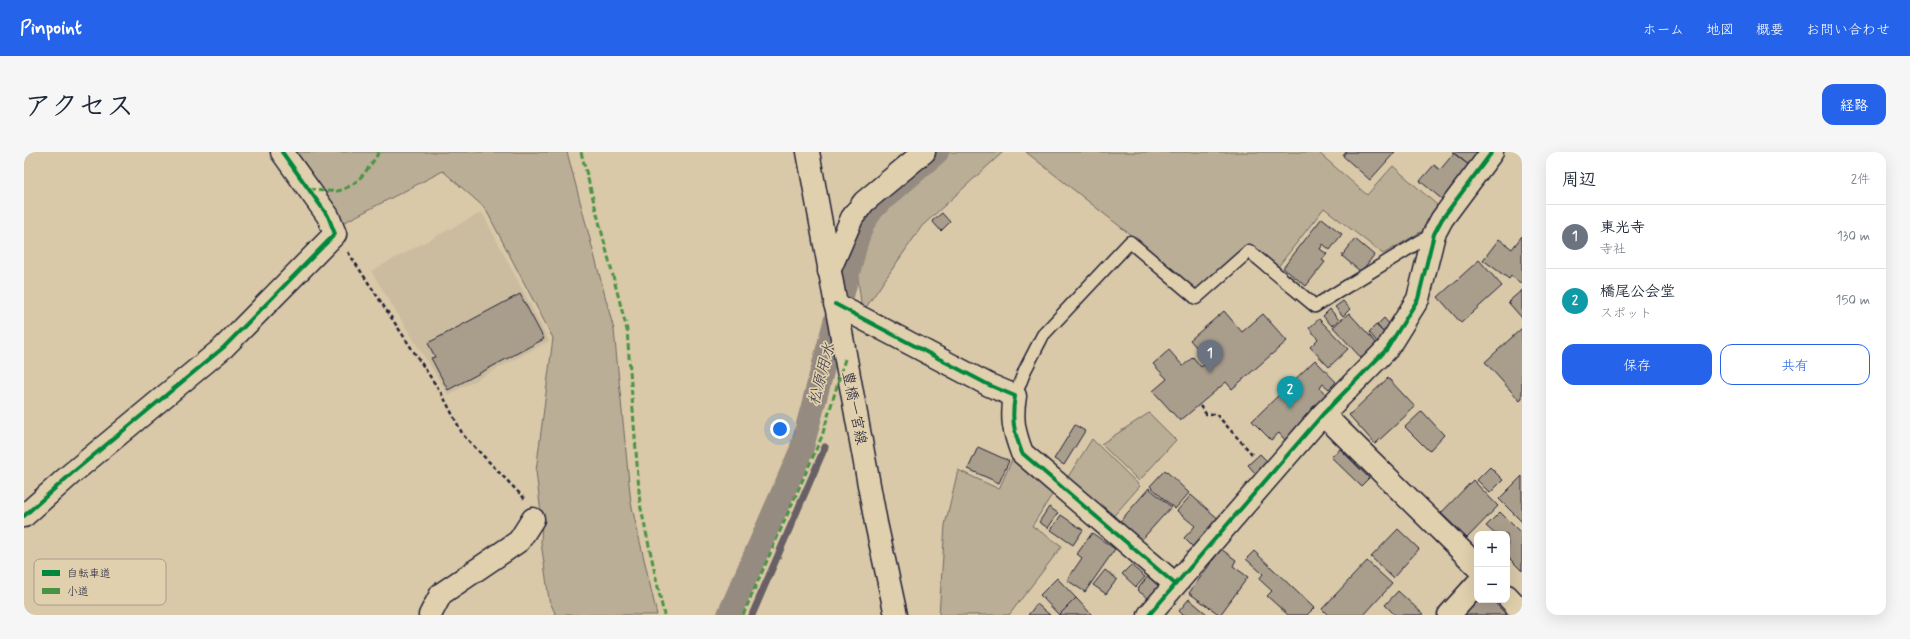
<!DOCTYPE html>
<html lang="ja">
<meta charset="utf-8">
<style>
:root{--surface:#fff;--page:#f6f6f7;--text:#1f2937;--muted:#747a83;--line:#e0e1e3;--accent:#2563eb}
body{margin:0;font-family:Mynerve,"Klee One",sans-serif;background:var(--page);color:var(--text)}
.controls{position:absolute;right:12px;bottom:12px;display:grid;overflow:hidden;border-radius:8px;box-shadow:0 4px 16px #0002}
.controls button{width:36px;height:36px;display:grid;place-items:center;padding:0;border:0;border-bottom:1px solid var(--line);background:var(--surface);color:var(--text);font:20px sans-serif}
.you{position:absolute;left:756px;top:277px;width:14px;height:14px;margin:-10px;border:3px solid #fff;border-radius:50%;background:#1a73e8;box-shadow:0 0 0 6px #1a73e833}
.badge{display:grid;place-items:center;width:26px;height:26px;border-radius:50%;background:var(--accent);color:#fff;font-size:13px;font-weight:700}
.pin{position:absolute;translate:-50% -33px;filter:drop-shadow(0 1px 2px #0008)}
.pin::after{content:'';position:absolute;top:21px;width:14px;height:12px;background:inherit;clip-path:polygon(0 0,100% 0,50% 100%)}
.list{margin:0;padding:0;list-style:none}
h2{display:flex;justify-content:space-between;align-items:center;height:52px;margin:0;padding:0 16px;font-size:17px}
h2 small{font-size:13px;font-weight:400;color:var(--muted)}
.list li{display:grid;grid-template-columns:26px 1fr auto;gap:12px;align-items:center;box-sizing:border-box;height:64px;padding:0 16px;border-top:1px solid var(--line)}
.list b{display:block;font-size:15px;white-space:nowrap}
.list p{margin:0;font-size:13px;white-space:nowrap;color:var(--muted)}
.list em{font-size:13px;font-style:normal;color:var(--muted)}
.actions{display:flex;gap:8px;padding:12px 16px}
.actions a{flex:1;padding:9px 0;border:1px solid var(--accent);border-radius:12px;text-align:center;font-size:14px;color:var(--accent)}
.actions .main{background:var(--accent);color:#fff}
.map{position:relative;flex:none;width:1498px;height:463px;overflow:hidden;border-radius:12px}
header{display:flex;align-items:center;gap:24px;box-sizing:border-box;height:56px;padding:0 20px;background:var(--accent);color:#fff}
header strong{font-size:19px}
nav{display:flex;gap:22px;margin-inline-start:auto;font-size:14px}
.intro{display:flex;align-items:center;justify-content:space-between;box-sizing:border-box;height:96px;padding:0 24px}
h1{margin:0;font-size:28px}
.button{padding:10px 18px;border-radius:12px;background:var(--accent);color:#fff;font-size:14px;font-weight:700}
main{display:flex;gap:24px;padding:0 24px}
aside{flex:1;background:var(--surface);border-radius:12px;box-shadow:0 4px 16px #0002}
.map>svg:first-child{display:block}
.built{fill:#cbbca0}
.green{fill:#bbae96;stroke:#6e6868}
.lines{fill:none;stroke-linecap:round;stroke-linejoin:round}
.stream{stroke:#686165;stroke-width:7}
.canal{stroke:#968b81;stroke-width:24}
.building{fill:#a99d8c;stroke:#22223b}
.lane-casing{stroke:#22223b;stroke-width:15}
.street-casing{stroke:#22223b;stroke-width:25}
.secondary-casing{stroke:#22223b;stroke-width:25}
.path{stroke:#22223b;stroke-width:2.5;stroke-dasharray:4 3;stroke-linecap:butt}
.lane{stroke:#e1d0ad;stroke-width:12}
.street{stroke:#e1d0ad;stroke-width:22}
.secondary{stroke:#e1d0ad;stroke-width:22}
.quiet{stroke:#4a9344;stroke-width:3;stroke-dasharray:6 3;stroke-linecap:butt}
.cycleway-casing{stroke:#e1d0ad;stroke-width:6}
.cycleway{stroke:#00873e;stroke-width:4}
.labels{text-anchor:middle;dominant-baseline:central;stroke-width:3.5;stroke-linejoin:round;paint-order:stroke}
.street-label{font-size:15px;fill:#22223b;stroke:#e1d0ad}
.water-label{font-size:16px;font-style:italic;fill:#3f3c4c;stroke:#e1d0ad}
.key{fill:#e1d0ad;stroke:#a89c8b;stroke-width:1}
.key-label{font-size:11px;fill:#22223b}
</style>
<header>
<strong>Pinpoint</strong>
<nav><a>ホーム</a><a>地図</a><a>概要</a><a>お問い合わせ</a></nav>
</header>
<div class="intro"><h1>アクセス</h1><a class="button">経路</a></div>
<main>
<div class="map">
<svg width="1498" height="463" viewBox="0 0 1498 463">
<rect width="100%" height="100%" fill="#d9c9a8"/>
<filter id="ink" filterUnits="userSpaceOnUse"><feTurbulence type="fractalNoise" baseFrequency=".025" numOctaves="2"/><feDisplacementMap in="SourceGraphic" scale="8" xChannelSelector="R" yChannelSelector="G"/><feConvolveMatrix kernelMatrix="1 2 1 2 8 2 1 2 1" color-interpolation-filters="sRGB"/></filter>
<g filter="url(#ink)">
<path class="built" d="M458,60L525,189L424,243L347,119Z"/>
<path class="green" d="M271,0H543L590,178L607,351L633,463H532L525,448L517,390L518,370L512,319L529,186L461,56L419,19L317,72Z
M921,0H979L898,74L838,161C837,144 832,122 833,106C836,62 890,27 921,0Z
M1002,0H1294L1343,43L1369,14L1413,53L1402,77L1359,102L1300,56L1253,116L1225,91L1171,139L1108,84Z
M1125,261L1152,288L1115,329L1077,292Z
M1068,287L1116,334L1086,368L1042,328Z
M991,301L1031,338L1008,374L1038,394L985,463H915L921,373L934,318L975,337Z"/>
<g class="lines">
<path class="stream" d="M728,463L801,295"/>
<path class="canal" d="M705,463L777,299L833,87L839,71L850,55L913,0"/>
</g>
<path class="building" d="M1322,0H1371L1346,28L1319,4Z
M1428,0H1458L1446,14Z
M1430,1L1446,14L1419,48L1396,29L1410,13L1416,18Z
M918,61L926,70L917,79L908,69Z
M1298,66L1318,82L1306,98L1299,92L1296,97L1303,102L1298,108L1301,110L1282,134L1259,116Z
M1498,84V132L1487,124L1485,127L1459,108L1475,87L1488,97Z
M1331,87L1350,103L1337,120L1318,104Z
M1455,108L1478,134L1437,171L1414,145Z
M1498,138V166L1484,150Z
M496,142L520,187L424,238L407,206L411,205L404,191Z
M1319,149L1326,157L1319,164L1311,155Z
M1306,157L1315,168L1308,174L1299,164Z
M1200,159L1218,180L1239,162L1263,189L1208,237L1202,230L1156,269L1129,239L1143,227L1129,212L1145,198L1159,214L1169,205L1177,215L1184,209L1166,188Z
M1325,161L1354,193L1338,207L1309,175Z
M1360,166L1367,174L1360,181L1353,173Z
M1295,167L1324,197L1305,215L1286,195L1294,187L1285,176Z
M1352,173L1363,184L1355,192L1345,180Z
M1498,176V247L1496,249L1461,210Z
M1291,208L1312,230L1305,237L1299,232L1296,236L1305,246L1261,288L1255,281L1247,288L1228,269Z
M1364,226L1391,255L1351,292L1325,263Z
M1398,259L1420,283L1405,299L1381,275Z
M1051,273L1061,279L1040,313L1030,307Z
M954,295L985,309L975,331L944,317Z
M1316,297L1345,326L1337,334L1307,305Z
M1236,302L1244,310L1231,321L1224,313Z
M1466,315L1479,328L1466,341L1453,328Z
M1141,318L1165,341L1151,357L1126,334Z
M1498,324V370L1475,347Z
M1449,328L1474,354L1443,386L1417,361Z
M1125,336L1147,355L1113,393L1092,374Z
M1167,343L1197,369L1171,397L1160,386L1171,374L1153,359Z
M1025,355L1034,361L1024,376L1015,370Z
M1476,360L1498,382V419L1483,404L1484,396L1483,382H1471L1462,374Z
M1037,363L1059,378L1049,393L1027,378Z
M1374,377L1395,397L1369,426L1347,405Z
M1068,381L1091,397L1061,440L1043,428L1058,406L1053,402Z
M1197,397L1212,408L1209,414L1224,425L1196,463L1165,441Z
M1230,399L1290,456L1283,463H1264L1243,444L1248,439L1235,427L1239,422L1222,407Z
M1343,409L1368,432L1340,463H1304L1298,457Z
M1107,413L1121,425L1112,435L1098,422Z
M1081,418L1093,427L1082,442L1069,433Z
M1128,419L1140,429L1125,447L1113,438Z
M1033,426L1052,446L1035,463L1016,443Z
M1374,439L1400,463H1371L1361,453Z
M1052,446L1068,463H1035Z
M1165,447L1184,463H1159L1155,459Z
M1453,448H1468L1483,463H1440Z
M1013,452L1026,463H1004Z"/>
<g class="lines">
<defs>
<path id="lane" d="M991,244L1001,218L1019,183L1106,90L1172,146L1225,99L1291,154L1395,90L1410,82"/>
<path id="street" d="M805,119L828,66L840,50L900,0
M811,152L965,233L991,244C987,267 990,280 998,301L1151,432
M1299,262L1453,414
M0,364L47,322L200,195L311,82L304,64L258,0
M1483,444L1498,460
M406,463L417,442L495,389L509,367
M1125,463L1299,262L1363,197L1394,147L1410,82L1418,67L1468,0
M1425,463L1453,432"/>
<path id="secondary" d="M784,0L852,371L872,463"/>
</defs>
<use href="#lane" class="lane-casing"/>
<use href="#street" class="street-casing"/>
<use href="#secondary" class="secondary-casing"/>
<path class="path" d="M324,100L419,244L439,283L501,347
M1176,254L1182,262H1192L1229,303"/>
<use href="#lane" class="lane"/>
<use href="#street" class="street"/>
<use href="#secondary" class="secondary"/>
<path class="quiet" d="M557,0L603,178L616,352L640,463
M285,37C293,38 304,40 313,39C333,35 345,16 355,0
M719,463L798,284L821,207"/>
<defs>
<path id="cycleway" d="M811,152L965,233L991,244C987,267 990,280 998,301L1151,432
M0,364L47,322L200,195L311,82L304,64L258,0
M1125,463L1299,262L1363,197L1394,147L1410,82L1418,67L1468,0"/>
</defs>
<use href="#cycleway" class="cycleway-casing"/>
<use href="#cycleway" class="cycleway"/>
</g>
</g>
<g class="labels">
<g class="street-label">
<text transform="translate(830 256) rotate(79)">豊橋一宮線</text>
</g>
<g class="water-label">
<text transform="translate(798 222) rotate(-75)">松原用水</text>
</g>
</g>
<rect x="10" y="407" width="132" height="46" rx="6" class="key"/>
<rect x="18" y="418" width="18" height="6" fill="#00873e"/>
<rect x="18" y="436" width="18" height="6" fill="#4a9344"/>
<g class="key-label">
<text x="43" y="425">自転車道</text>
<text x="43" y="443">小道</text>
</g>
</svg>
<div class="controls">
<button>+</button>
<button>−</button>
</div>
<div class="you"></div>
<div class="pin badge" style="left:1186px;top:221px;background:#6b7280">1</div>
<div class="pin badge" style="left:1266px;top:257px;background:#0f9aa8">2</div>
</div>
<aside>
<h2>周辺<small>2件</small></h2>
<ul class="list">
<li><span class="badge" style="background:#6b7280">1</span><div><b>東光寺</b><p>寺社</p></div><em>130 m</em></li>
<li><span class="badge" style="background:#0f9aa8">2</span><div><b>橋尾公会堂</b><p>スポット</p></div><em>150 m</em></li>
</ul>
<div class="actions"><a class="main">保存</a><a>共有</a></div>
</aside>
</main>
